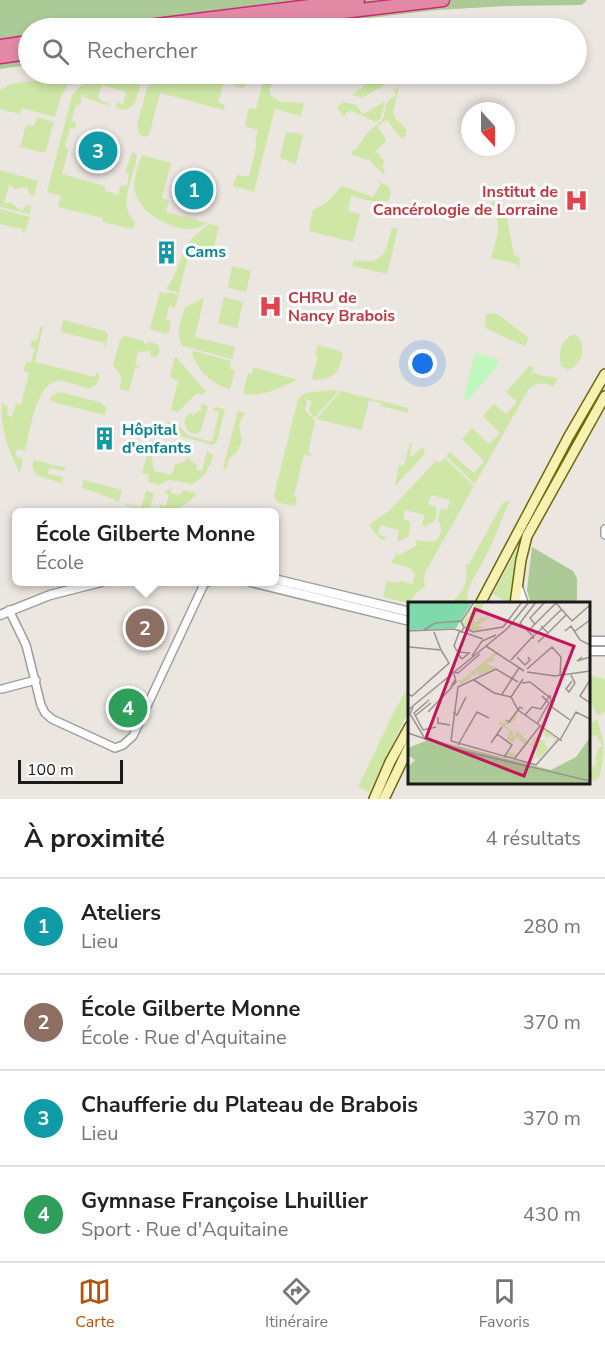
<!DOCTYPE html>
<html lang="fr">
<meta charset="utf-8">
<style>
:root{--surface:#fff;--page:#f6f6f6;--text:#222;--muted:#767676;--line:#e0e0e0;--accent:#b45309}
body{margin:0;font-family:"Nunito Sans",sans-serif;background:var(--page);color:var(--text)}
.compass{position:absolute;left:461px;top:102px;width:54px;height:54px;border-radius:50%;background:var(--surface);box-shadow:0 3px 9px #0003;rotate:159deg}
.scale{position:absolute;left:18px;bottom:15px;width:105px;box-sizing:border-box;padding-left:6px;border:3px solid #1a1a1a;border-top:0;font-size:16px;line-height:21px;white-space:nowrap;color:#1a1a1a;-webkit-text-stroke:4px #fff;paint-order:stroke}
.you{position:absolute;left:423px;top:364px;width:21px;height:21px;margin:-15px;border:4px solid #fff;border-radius:50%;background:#1a73e8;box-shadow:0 0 0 9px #1a73e833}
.badge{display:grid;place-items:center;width:39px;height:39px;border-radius:50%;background:var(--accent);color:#fff;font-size:20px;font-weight:700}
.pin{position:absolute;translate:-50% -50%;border:3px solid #fff;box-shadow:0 2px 6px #0006}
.popup{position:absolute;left:12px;top:508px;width:267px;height:78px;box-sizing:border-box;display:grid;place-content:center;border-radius:9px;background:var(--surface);filter:drop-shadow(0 2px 4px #0005);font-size:20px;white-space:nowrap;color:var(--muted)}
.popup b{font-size:22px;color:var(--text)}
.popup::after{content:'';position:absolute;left:50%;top:100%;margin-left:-12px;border:12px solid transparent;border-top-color:var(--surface)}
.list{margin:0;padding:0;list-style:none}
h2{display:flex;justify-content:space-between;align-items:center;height:78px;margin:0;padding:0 24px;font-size:26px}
h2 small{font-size:20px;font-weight:400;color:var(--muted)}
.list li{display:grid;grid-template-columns:39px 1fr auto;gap:18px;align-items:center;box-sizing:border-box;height:96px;padding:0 24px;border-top:2px solid var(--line)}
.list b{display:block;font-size:22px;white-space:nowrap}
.list p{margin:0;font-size:20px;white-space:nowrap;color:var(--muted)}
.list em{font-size:20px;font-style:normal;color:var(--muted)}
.icon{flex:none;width:33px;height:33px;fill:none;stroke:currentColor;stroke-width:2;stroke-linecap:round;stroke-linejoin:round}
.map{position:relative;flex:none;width:605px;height:799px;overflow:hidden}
.search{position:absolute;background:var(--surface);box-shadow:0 3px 9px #0003;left:18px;right:18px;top:18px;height:66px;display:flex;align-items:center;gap:15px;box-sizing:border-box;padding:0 21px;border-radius:33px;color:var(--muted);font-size:22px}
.sheet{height:462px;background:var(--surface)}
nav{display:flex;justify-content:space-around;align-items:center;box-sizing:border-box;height:84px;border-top:2px solid var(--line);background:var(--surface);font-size:16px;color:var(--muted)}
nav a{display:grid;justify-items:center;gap:3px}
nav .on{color:var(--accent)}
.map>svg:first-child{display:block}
.grass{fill:#cee6a6}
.forest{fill:#acca96}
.park{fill:#bff7bc}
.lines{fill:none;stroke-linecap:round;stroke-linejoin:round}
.minor-casing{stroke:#9e9e9e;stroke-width:10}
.tertiary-casing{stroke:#9e9e9e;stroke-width:11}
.secondary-casing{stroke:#6b6908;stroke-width:12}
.motorway-casing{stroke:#ce2977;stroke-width:15}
.minor{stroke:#fff;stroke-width:7}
.tertiary{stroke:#fff;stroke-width:8}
.secondary{stroke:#f7f1b3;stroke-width:9}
.motorway{stroke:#e289a5;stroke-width:12}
.labels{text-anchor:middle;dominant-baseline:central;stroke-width:6;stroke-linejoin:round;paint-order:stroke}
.health-label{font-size:16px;font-weight:bold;fill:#be3a42;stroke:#fff;text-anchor:end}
.culture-label{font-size:16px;font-weight:bold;fill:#0d838f;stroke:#fff;text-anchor:start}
.inset-road{fill:none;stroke:#989491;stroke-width:1.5}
.view{fill:#c2185b;fill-opacity:0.15;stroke:#c2185b;stroke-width:3}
.inset-edge{fill:none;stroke:#1a1a1a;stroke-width:3}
</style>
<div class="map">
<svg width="605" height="799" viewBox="0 0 605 799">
<rect width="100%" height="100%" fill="#ece6e0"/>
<path class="grass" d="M115,74H138C143,83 138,95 134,105L126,110L116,108L117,102L123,104L126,92L102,85L98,97L101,101L109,103V106L84,97V95H82L80,105H76L71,121L76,123L75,129L70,128L65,147L69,148L62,174L101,185L105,187V191L118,195L121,185L127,186L129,173L125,172L132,153L137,154C136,176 115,204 135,222L133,229L102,222L103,218L58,207L61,196L47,192L72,96C84,79 96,76 115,74Z
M151,74H226L218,102L225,105L224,110L160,93L149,135L143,137L139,133L137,125Z
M243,74H276L277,80L269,89L271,96L281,102L304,103L301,116L275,109L254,192L233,186L237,175L249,177L257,143L255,142L258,130L245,126L249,108L256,109L264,79L247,75L244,88L234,86L236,78L241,79Z
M379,74H400L396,78L362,98L352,95Z
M67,77L70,81L61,96L55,117L22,108L20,114L0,109V89L5,88L10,84Z
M399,87L393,113L396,119L407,130L404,139L400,137L387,120L377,126L385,138L386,142L376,150L385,163L382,166L385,173L384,175L370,161L371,158L368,160L352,155V152L357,148L368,132L381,121L384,116L387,102L396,95L393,90Z
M343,102L356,105L363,114L384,102L385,104L380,119L375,122L352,111L347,112L344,117L337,107Z
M37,117L54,122L45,153L20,147L26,125L34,126Z
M286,132L303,134L296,164L280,158Z
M142,155L171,163L162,198L169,200L166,212L208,223C202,226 197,229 190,229C170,229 140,213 135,192C132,180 138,167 142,155Z
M0,170L38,181L34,196L29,194L28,187L15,189L9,185L4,203H11L22,211L26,205L31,206L30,214L0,207Z
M375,179L389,187C398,213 363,198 351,196L348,211L360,214L353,242L309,231L312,211L327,202L342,186L373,197L381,184Z
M492,201L504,204L514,255L520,258L519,268H517L518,264L491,258C495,243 505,220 490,210Z
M0,209L30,217L25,232L22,233V229L0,224Z
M209,224L219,226L211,258L203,253L191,255L187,260L179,293L166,289C177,274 178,264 185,249C190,238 200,231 209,224Z
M392,228L398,229L387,274L352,266L354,260C384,266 385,253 392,228Z
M232,266L251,271L246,292L228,288Z
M160,292L168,294L169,292L179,295L175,307L169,306L166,320L171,321L169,332L166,334L150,329Z
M224,297L243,302L237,328L218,323Z
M204,298L195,337L235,347L232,359L183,346C174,336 182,319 185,307Z
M489,313L497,314L529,338L525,346L487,329L485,325L486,315Z
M63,320L105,331L108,336L105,348H104L105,343L61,332Z
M41,326L43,327L35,362L95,377L97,372L100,374L97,384L91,388C80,387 69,381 58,381C35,383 30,433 25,451L17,449L15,456L23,459L20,474C9,450 0,431 2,403L8,407L7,415L12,417L16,404L21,405L29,373L24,371L26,362L31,363L35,348L30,347L32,340L37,341Z
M572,335H576C588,345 582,367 567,370L561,365C558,353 561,341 572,335Z
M125,336L144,341L143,343L146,344L147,342L157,344L160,350L157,357L150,356L151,351L138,352L135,365L139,366L138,369L135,368L129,391L119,389L122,378L113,365L120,340Z
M318,345L340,351L343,353C339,374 335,378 314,380L312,377L318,357L315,355Z
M194,351L231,361L230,369L235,370L230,389C214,386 195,369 192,352Z
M176,357L206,392L202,395L197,393L178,412L171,410L178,381L170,377L174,359Z
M529,366L534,367L531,375L534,372L539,375L558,378L553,387C544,381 536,382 528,390L475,484L446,456L450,452L474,473L484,461L462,439L472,428L489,444L500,433L483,416L494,404L506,414L517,402L506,392Z
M253,367L297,380C281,388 262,397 243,394L248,373L252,374Z
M330,390L339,391L314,418L309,410L312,401L307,400L305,410L315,421L308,452L311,454V456L304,454L294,496L297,497L295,505L292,506L277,502L274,495L298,399L306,393Z
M341,391L408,408V413L381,406V403L369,400L362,430L316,419Z
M60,392L102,403L106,408L105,415L50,401L51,396Z
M204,404L208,407L201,430L197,434L189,432C183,424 183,418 191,412L192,416L201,410V405Z
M216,407L225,409L217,442L213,445L173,434L171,429L163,427L158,434L153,432L155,422L167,425L169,421L179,426L187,435L212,442L219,412L212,410Z
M238,411L245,413L239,424L242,440L237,452L229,459L226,469L223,468Z
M410,443L412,444L410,455L413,456L422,447L425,450L423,456L395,486L399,465L404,466Z
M207,451L213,455L210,465H209L206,473L193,484L169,480L156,486V484L148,482L149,475L142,473L148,452H151L154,471L172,475L175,464L185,462L187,457L197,465L196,469L202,471Z
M445,458L474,486L426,571L424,577L425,586L416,593L409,603L383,597L387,581L399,583L400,581L413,584L415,573L411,572L412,568L391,563L397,553L400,555L417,545L415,540L432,542L436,541C442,535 443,527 438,521L440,509L447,510L450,500L431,495L428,504L437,507L435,511L437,512L435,521L424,527L422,525L425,515L405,510L403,519L410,522L409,536L399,541L397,540L399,530L380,525L378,534L386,537L385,540L380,539L369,525L389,511L436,461L439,463Z
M34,460L66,468L65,471L49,468L48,474L63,477L62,483L36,475L32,466Z
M83,480L122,490L119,502L141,508L146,491L154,493L150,508L146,511C123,506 104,494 82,488Z
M172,488L170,493L180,495L184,490L195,493L196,496L174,512H159L160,504L165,507L169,496L164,492Z
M510,500L489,550L469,587L466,604H454V600C466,588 468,579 466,563L469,564L503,503Z
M516,551L517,552L510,604L493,594Z
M588,675L605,679V712L598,716L589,700Z
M410,684V708L369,792L358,787L395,710Z
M597,719C605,742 605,754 599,778L593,781L590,776L593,766L597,763L595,759L598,749L602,746L596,735L590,738L589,736V724Z"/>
<path class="forest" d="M0,0H587L582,5L505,6L438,10L281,28H28V65L0,69Z
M532,547L573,571L577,578V604H531L527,590Z"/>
<path class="park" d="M475,353L498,359L497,367L467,401L464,398Z"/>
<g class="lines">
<defs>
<path id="minor" d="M605,529V535
M9,610L26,645L41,705L45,713L52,719L115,748L123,745L133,736L205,582
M2,689L36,680"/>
<path id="tertiary" d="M274,579L410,612
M204,582H207
M251,582L410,621
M518,587L524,604
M0,615L50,595L101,582
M588,641H605
M588,651H605"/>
<path id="secondary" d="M480,604L569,436L605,374
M515,604L521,560L527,536L605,396
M374,799L390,762L410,726
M384,799L410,745"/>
<path id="motorway" d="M132,28L358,0
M211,28L443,0
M0,46L28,42
M0,57L28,53"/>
</defs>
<use href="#minor" class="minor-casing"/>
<use href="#tertiary" class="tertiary-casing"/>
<use href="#secondary" class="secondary-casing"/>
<use href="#motorway" class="motorway-casing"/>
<use href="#minor" class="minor"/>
<use href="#tertiary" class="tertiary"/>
<use href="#secondary" class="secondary"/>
<use href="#motorway" class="motorway"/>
</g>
<defs>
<symbol id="hospital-bare" viewBox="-9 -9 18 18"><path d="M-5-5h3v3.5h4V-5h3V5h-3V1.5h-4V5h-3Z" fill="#e0444e" stroke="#fff" stroke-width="2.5" paint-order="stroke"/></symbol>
<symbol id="building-bare" viewBox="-9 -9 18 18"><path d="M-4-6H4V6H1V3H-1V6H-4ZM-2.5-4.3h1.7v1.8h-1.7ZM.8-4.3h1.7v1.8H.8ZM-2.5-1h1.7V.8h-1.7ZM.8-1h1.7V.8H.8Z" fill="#0f9aa8" stroke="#fff" stroke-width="2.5" paint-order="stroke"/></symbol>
</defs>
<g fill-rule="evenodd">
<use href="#hospital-bare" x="560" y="184" width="33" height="33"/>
<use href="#building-bare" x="150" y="236" width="33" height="33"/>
<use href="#hospital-bare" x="254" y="290" width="33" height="33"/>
<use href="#building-bare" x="88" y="422" width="33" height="33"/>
</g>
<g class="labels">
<g class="health-label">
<text x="558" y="192">Institut de<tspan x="558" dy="18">Cancérologie de Lorraine</tspan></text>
<text x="288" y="298" text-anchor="start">CHRU de<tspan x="288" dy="18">Nancy Brabois</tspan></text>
</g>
<g class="culture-label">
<text x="185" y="252">Cams</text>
<text x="122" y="430">Hôpital<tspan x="122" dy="18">d'enfants</tspan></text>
</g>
</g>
<g transform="translate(408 602)">
<rect width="182" height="182" fill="#ece6e0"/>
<path d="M69,0L76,3L65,17L68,20L73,16L81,15V16L70,23L65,21L76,27L65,29L54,22ZM87,50L91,53L85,54L87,58L77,61L89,66L71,73L68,68V74L62,72L63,76L53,82L49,78H54ZM109,110L108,117L98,124L105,130L106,136L109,128L120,140L107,156L98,154L100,149L109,153L116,142L109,135L104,141L98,137L102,129L89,121L99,120ZM133,126L149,137L131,157L129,154L126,157L129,148L121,142L127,141L124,139L126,135L138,139L136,142L141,146L147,137L142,134L139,137Z" fill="#cee6a6"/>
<path d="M22,137L143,168L168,155L181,137V181H0V165L7,158L0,153V146Z" fill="#acca96"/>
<path d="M0,0H64L48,26L2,28Z" fill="#7fdaab"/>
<path class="inset-road" d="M147,0L164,19L182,3M127,22L122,16L137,0M56,25L53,20L66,0M16,28L27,21L53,19M0,29L46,27L75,37M120,29L148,1M157,29L163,24L172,38L182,43M167,29L182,18M26,30L33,48M53,31L56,25L65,30L95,25L114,0M140,31L158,13M124,33L112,21L128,0M127,33L154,7M130,40L140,31L133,24M78,44L116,69M49,49L46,44L52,28M49,51L54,57L61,51L51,50M64,54L74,39L88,33M109,55L117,63L122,58L120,55M174,55L169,59L182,55M103,58L126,33L125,37M119,67L144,45L153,55L152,74M45,70L50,71L72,52M119,70L147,74L182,69M46,72L48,80L43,85L47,78M163,73L167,81L161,90L158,87L164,79M66,78L86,91L103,95L110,108L154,139M182,78L172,94L182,101M110,80L88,67L50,85L43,139L128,163L151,137M114,81L122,80L141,95L133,107L124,105L117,113M0,92L4,94L41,61L33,48L1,45M94,92L111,66M142,93L144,105L162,118M103,95L115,77M21,98L6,111L15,128L28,125M5,105L2,112L16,135M0,108L100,26L121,0M20,110L44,85M45,110L49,113L58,95M8,113L23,101M30,115V121L42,123M98,118L101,120L112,105L115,107M129,122L141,101L134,94M0,131L47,147L182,179M89,132L104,143L96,155M152,138L168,110L182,117M83,141L94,125M50,143L69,110L81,116M107,156L132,124"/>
<path class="view" d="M67,7L166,44L116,174L18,136Z"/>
<rect width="182" height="182" class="inset-edge"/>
</g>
</svg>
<svg class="compass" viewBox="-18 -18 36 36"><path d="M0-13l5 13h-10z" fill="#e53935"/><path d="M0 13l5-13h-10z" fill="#767676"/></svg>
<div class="scale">100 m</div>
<div class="you"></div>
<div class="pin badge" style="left:194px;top:190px;background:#0f9aa8">1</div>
<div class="pin badge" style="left:145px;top:628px;background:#8d6e63">2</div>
<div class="popup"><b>École Gilberte Monne</b>École</div>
<div class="pin badge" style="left:98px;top:151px;background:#0f9aa8">3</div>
<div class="pin badge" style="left:128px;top:708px;background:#2e9e5b">4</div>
<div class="search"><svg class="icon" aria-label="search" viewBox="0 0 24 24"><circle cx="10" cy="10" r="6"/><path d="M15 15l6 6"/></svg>Rechercher</div>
</div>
<section class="sheet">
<h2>À proximité<small>4 résultats</small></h2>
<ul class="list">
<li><span class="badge" style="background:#0f9aa8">1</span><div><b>Ateliers</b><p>Lieu</p></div><em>280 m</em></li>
<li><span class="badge" style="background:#8d6e63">2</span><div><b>École Gilberte Monne</b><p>École · Rue d'Aquitaine</p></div><em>370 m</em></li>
<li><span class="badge" style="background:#0f9aa8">3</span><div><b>Chaufferie du Plateau de Brabois</b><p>Lieu</p></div><em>370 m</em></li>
<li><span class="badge" style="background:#2e9e5b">4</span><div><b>Gymnase Françoise Lhuillier</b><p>Sport · Rue d'Aquitaine</p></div><em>430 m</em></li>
</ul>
</section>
<nav>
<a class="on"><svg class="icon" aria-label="map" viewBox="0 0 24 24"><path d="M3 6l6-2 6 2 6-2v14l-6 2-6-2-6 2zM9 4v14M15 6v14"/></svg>Carte</a>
<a><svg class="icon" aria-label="directions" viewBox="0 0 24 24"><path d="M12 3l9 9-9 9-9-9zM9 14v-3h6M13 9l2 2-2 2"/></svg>Itinéraire</a>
<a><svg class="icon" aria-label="saved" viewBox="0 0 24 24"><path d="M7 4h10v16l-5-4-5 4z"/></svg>Favoris</a>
</nav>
